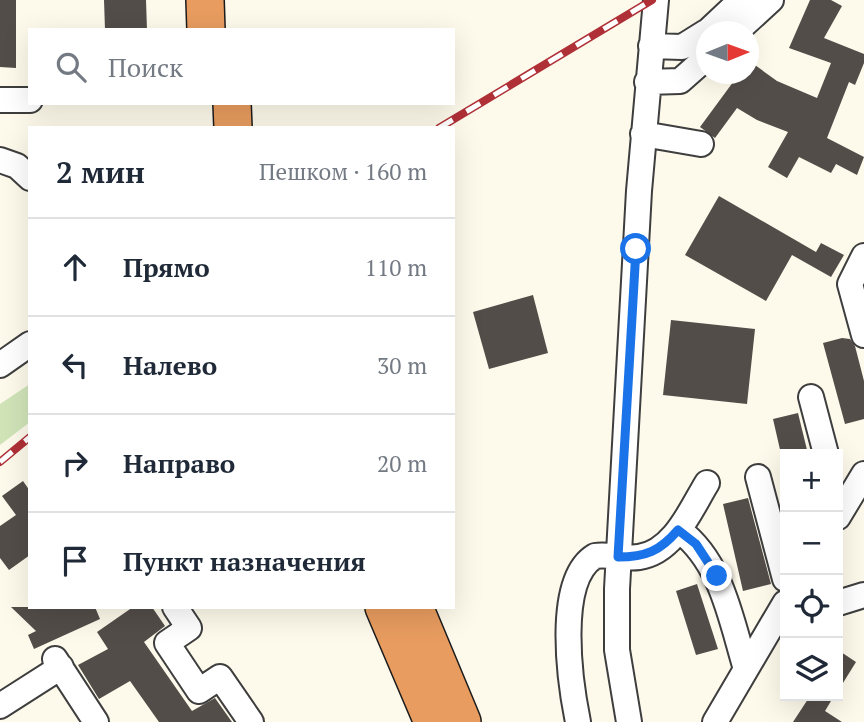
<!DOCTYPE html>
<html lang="ru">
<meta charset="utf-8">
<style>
:root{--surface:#fff;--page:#f6f6f7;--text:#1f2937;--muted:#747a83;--line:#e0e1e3}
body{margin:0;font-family:"PT Serif",serif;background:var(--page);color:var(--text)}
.controls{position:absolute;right:21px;bottom:21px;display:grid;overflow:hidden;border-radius:0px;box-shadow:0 7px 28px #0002}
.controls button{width:63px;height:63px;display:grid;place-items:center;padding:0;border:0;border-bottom:2px solid var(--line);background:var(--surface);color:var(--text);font:35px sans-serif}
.compass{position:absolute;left:696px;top:21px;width:63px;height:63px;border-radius:50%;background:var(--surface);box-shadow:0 7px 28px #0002;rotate:89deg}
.stop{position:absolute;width:21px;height:21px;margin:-16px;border:5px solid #1a73e8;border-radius:50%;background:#fff}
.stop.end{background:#1a73e8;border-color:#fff;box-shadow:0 2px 7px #0008}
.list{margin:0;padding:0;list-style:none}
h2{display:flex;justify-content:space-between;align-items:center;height:91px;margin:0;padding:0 28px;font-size:30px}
h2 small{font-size:23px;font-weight:400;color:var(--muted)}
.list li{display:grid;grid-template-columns:46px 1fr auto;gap:21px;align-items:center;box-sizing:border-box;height:98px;padding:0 28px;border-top:2px solid var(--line)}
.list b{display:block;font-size:26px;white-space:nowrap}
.list em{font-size:23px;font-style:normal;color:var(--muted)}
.icon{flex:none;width:38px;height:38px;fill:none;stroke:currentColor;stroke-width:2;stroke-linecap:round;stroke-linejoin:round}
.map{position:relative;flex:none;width:864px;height:722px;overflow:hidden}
.search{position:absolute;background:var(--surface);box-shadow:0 7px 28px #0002;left:28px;top:28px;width:427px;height:77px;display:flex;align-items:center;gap:18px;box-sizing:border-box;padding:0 24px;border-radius:0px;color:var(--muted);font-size:26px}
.panel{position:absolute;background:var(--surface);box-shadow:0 7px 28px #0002;left:28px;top:126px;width:427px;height:483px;border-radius:0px}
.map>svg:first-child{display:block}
.green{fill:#d0e4b8}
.building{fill:#534d49}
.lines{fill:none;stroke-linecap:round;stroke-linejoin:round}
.minor-casing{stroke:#3e3e3e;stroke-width:28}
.highway-casing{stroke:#1c1c1c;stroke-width:40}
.minor{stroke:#fff;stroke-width:24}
.highway{stroke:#e89c5f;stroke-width:37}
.rail-casing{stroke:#af3037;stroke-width:8}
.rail{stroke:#fff;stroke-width:5;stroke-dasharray:16;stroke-linecap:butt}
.route{stroke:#1a73e8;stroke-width:9}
</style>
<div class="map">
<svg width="864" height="722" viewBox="0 0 864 722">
<rect width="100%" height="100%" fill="#fdfaeb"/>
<path class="green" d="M30,384V422L0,445V404Z"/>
<path class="building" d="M0,0H16V68L0,67Z
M104,0H146L147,30H105Z
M810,0H831L842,6L824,38L864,54V63L855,85L849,82L827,138L864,157L857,175L836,164L831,173L799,157L787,178L768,167L788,132L757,120L737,108L715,138L700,127L739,74H748V60L777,81L817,98L831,63L789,48Z
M719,196L816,252L821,243L844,255L831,277L792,255L766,301L685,255Z
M533,295L548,353L489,369L473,312Z
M671,320L755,329L747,404L663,395Z
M842,338L850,339L855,346L864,381V419L845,424L823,343Z
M798,413L808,454H781L773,419Z
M23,481L30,491V555L9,570L0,558V526L16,515L2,496Z
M748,498L771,584L743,591L723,504Z
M697,584L718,649L696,655L676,591Z
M11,607H95L100,619L34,649L28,635L36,631Z
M133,607H152L165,626L144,642L192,711L215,698L232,722H159L130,681L99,699L78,665L108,649L97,632Z
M838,650L856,662L838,691Z
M810,696H834L825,711L842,722H793Z"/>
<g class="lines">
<defs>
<path id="minor" d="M707,32L741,0
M736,32L771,0
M651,46L682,47L706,32
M647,82L680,81L706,58
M0,100H30
M643,134L701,144
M0,160L17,166L30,178
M864,256L850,284L864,335
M0,365L30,344
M811,397L826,454
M758,477L785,579
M838,517L864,474
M679,530C722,562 731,620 746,669
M838,603L864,595
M175,607L189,628L167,643L199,691L220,677L251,722
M55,659L96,722
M0,706L61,667
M578,722C570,683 555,580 595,556C609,554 624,559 639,557C674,552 691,509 707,483
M629,722L617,650V589L639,191L656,0
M715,722L785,603"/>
<path id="highway" d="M205,0L206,30
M232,103L233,128
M384,607L433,722
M414,607L462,722"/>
</defs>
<use href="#minor" class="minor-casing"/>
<use href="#highway" class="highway-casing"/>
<use href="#minor" class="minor"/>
<use href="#highway" class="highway"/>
<defs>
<path id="rail" d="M439,128L652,0
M0,462L30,437"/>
</defs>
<use href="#rail" class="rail-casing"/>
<use href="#rail" class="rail"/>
</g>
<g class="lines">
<path class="route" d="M636,249L618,557C646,557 660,551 678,530L696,544L717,576"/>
</g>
</svg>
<div class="controls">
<button>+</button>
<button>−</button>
<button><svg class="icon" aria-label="locate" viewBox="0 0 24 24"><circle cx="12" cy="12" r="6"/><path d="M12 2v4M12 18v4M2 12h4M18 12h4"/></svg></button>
<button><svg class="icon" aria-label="layers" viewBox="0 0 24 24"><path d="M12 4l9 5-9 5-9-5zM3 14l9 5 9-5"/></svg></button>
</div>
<svg class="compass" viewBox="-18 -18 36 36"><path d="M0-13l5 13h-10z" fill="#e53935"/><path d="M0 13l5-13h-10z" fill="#747a83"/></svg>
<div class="stop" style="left:636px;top:249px"></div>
<div class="stop end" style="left:717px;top:576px"></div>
<div class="search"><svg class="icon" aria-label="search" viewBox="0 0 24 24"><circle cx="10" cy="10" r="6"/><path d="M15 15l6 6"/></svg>Поиск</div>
<section class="panel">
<h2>2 мин<small>Пешком · 160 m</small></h2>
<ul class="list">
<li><svg class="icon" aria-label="ahead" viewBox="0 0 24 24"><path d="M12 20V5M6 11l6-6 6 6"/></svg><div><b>Прямо</b></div><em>110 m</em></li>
<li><svg class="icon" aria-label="left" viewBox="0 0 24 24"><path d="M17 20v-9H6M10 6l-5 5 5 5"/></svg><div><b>Налево</b></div><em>30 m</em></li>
<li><svg class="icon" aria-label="right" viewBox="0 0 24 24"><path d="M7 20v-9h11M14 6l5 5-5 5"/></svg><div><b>Направо</b></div><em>20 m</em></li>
<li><svg class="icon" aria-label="arrive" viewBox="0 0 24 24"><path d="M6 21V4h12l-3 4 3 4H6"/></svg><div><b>Пункт назначения</b></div></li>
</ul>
</section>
</div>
